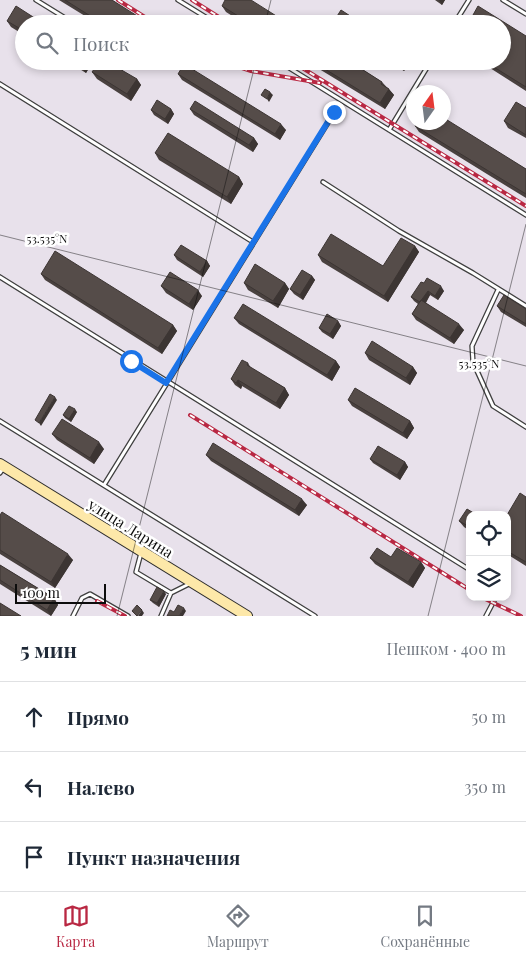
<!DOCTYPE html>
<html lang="ru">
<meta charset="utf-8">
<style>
:root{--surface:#fff;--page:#f6f6f7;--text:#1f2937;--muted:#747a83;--line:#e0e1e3;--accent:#b92843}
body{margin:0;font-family:"Playfair Display",serif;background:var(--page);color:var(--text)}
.controls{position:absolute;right:15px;bottom:15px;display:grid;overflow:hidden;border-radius:10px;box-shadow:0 2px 8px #0003}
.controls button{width:45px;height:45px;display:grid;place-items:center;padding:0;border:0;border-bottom:1px solid var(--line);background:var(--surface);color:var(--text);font:25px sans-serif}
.compass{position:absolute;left:406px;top:85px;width:45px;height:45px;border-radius:50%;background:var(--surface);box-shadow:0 2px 8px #0003;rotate:14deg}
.scale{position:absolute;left:15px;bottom:12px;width:91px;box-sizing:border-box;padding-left:5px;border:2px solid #0c0c0c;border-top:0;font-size:14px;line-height:18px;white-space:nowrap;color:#0c0c0c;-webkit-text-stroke:4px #fff;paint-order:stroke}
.stop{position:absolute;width:15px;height:15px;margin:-11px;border:4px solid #1a73e8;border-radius:50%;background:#fff}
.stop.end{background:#1a73e8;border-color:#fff;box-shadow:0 1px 5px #0008}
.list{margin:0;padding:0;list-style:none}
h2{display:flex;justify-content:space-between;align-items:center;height:65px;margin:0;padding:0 20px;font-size:21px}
h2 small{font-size:16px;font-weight:400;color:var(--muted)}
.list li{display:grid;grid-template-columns:32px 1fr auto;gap:15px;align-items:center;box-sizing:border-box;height:70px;padding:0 20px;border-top:1px solid var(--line)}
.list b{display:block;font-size:19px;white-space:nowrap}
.list em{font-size:16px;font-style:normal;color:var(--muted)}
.icon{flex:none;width:28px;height:28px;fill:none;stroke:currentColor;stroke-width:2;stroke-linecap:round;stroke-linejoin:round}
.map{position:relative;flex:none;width:526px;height:616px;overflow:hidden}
.search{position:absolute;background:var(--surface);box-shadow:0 2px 8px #0003;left:15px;right:15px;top:15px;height:55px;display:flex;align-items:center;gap:12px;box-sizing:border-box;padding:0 18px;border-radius:28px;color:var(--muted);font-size:19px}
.sheet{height:275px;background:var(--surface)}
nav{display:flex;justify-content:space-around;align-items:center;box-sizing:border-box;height:70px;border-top:1px solid var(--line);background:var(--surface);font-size:14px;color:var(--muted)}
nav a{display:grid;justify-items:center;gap:2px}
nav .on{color:var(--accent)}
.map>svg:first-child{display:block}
.industrial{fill:#e8e1eb;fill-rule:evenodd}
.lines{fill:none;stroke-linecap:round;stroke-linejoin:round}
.lane-casing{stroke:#3f3f3f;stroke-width:5.5}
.secondary-casing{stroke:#2e2e2e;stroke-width:12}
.lane{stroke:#fff;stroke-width:3}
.secondary{stroke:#fde8a9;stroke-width:10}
.rail-casing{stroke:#b92843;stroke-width:4}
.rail{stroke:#fff;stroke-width:2;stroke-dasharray:5.5;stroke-linecap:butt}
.wall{fill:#49413f}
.shaded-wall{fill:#3c3533}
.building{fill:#554c49;stroke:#3c3533}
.route{stroke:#1a73e8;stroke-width:6}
.ticks{fill:none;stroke:#0c0c0c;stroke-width:1;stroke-opacity:0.45}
.labels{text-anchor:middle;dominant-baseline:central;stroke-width:5;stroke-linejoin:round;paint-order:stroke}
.street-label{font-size:15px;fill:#0c0c0c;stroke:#fff}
.ticks-label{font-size:12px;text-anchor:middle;fill:#0c0c0c;stroke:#fff;stroke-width:5;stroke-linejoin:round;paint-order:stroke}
</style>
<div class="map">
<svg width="526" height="616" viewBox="0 0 526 616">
<rect width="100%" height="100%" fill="#fff8ec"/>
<path class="industrial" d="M0,0H526V616H0ZM24,24H502V61H24ZM414,92H444V122H414ZM470,515H507V597H470Z"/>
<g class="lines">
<defs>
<path id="lane" d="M36,0L75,24
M178,0L217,24
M503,0L526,14
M454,24L469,0
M278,61L526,215
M0,84L253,242
M389,130L431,61
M323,182L399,231L473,273L526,306
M0,277L470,570
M498,290L472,346L473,362L493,406L526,427
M0,421L315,616
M0,473L4,467
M104,485L334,113
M141,553L136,572L171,593L189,584
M73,616L82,598L90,594L128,616
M161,616L171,593
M486,616L496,597"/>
<path id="secondary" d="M0,464L247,616"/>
</defs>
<use href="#lane" class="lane-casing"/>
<use href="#secondary" class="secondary-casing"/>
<use href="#lane" class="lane"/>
<use href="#secondary" class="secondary"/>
<defs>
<path id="rail" d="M118,0L156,24
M192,0L230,24
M221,61L251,71L320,83
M291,61L526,206
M190,415L470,590
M481,597L521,616
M97,601L125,616"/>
</defs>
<use href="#rail" class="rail-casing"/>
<use href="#rail" class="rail"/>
</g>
<path class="wall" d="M59,0H112L146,24H98Z
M435,0H445L442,5Z
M222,6L289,24H245L226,12Z
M7,21L24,24V35L11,27Z
M526,36V91L479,61H502Z
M67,61H93L86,73Z
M306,61H349L382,82L394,95L385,109Z
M388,61H411L404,71Z
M92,72L137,79L141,85L131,101L97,79Z
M178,74L286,130L280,140L182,80Z
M526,108V138L508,128L504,121Z
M171,109L174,114L168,124L154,115L151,110Z
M190,109L254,138L258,144L253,152L194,115Z
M416,122H444L526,169V198L419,132L415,126L417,123Z
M155,153L239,177L243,184L231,204L159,160Z
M415,246L419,252L388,302L322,262L318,255L383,266Z
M174,255L207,261L210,266L203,277L177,260Z
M41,274L173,325L177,331L162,354L45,280Z
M312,276L315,280L303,300L294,294L290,289Z
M244,283H285L289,289L278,308L248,290Z
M424,283L444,291L438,300L430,295L426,303L464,330L454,344L416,320L412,314L418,304L414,301L411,297Z
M161,286L202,296L193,310L166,293Z
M497,306L526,309V327L501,312Z
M234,318L336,361L340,367L332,381L239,324Z
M338,321L341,326L333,339L322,332L319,328Z
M365,353L413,367L417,373L410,385L369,360Z
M248,363L251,368L285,388L289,395L280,409L242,386L241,389L235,385L231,379Z
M348,400L410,421L414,428L407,439L352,406Z
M77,412L71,422L65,418L63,415Z
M52,434L104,449L94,464L57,440Z
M206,455L307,505L299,516L211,461Z
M370,459L405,462L408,467L400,480L373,463Z
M526,497V566L507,554V515Z
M0,515L73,560L55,588L0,554Z
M470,515V531L464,527L459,521Z
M391,557L421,562L425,568L413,588L375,564L370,558Z
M0,565L54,598L58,605L51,616L0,584Z
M166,594L159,607L153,603L150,600Z"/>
<path class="shaded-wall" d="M439,0H445L442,5Z
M142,19L146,24H139Z
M85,61H93L86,73L81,67Z
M402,61H411L404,71L400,65Z
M137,79L141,85L131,101L127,94Z
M389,89L394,95L385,109L380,103Z
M270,92L273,95L269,102L267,99Z
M171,109L174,114L168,124L165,119Z
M281,124L286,130L280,140L275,134Z
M254,138L258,144L253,152L249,145Z
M239,177L243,184L231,204L227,197Z
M415,246L419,252L388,302L384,296Z
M207,261L210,266L203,277L200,272Z
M312,276L315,280L303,300L300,295Z
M285,283L289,289L278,308L273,301Z
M441,286L444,291L438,300L435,296Z
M198,290L202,296L193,310L189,304Z
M428,291L430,295L423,307L420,303Z
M338,321L341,326L333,339L330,334Z
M459,324L464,330L454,344L450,338Z
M173,325L177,331L162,354L158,348Z
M336,361L340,367L332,381L327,375Z
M413,367L417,373L410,385L406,378Z
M238,380L242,386L241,389L236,383Z
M285,388L289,395L280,409L276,403Z
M55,397L57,400L41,426L39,423Z
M75,409L77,412L71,422L69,419Z
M410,421L414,428L407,439L403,433Z
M99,442L104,449L94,464L90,458Z
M405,462L408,467L400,480L397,475Z
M302,499L307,505L299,516L295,510Z
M68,554L73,560L55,588L51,582Z
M421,562L425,568L413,588L408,582Z
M164,591L166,594L159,607L157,603Z
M54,598L58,605L51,616L47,610Z
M184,608L186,611L183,616H179Z
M142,610L144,613L142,616H138Z"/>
<path class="building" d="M65,0H112L142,19L139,24H103Z
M225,0H251L289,24H251L222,6Z
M16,6L44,24H24V31L7,21Z
M478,6L526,36V87L484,61H502V24H468Z
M341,10L361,23L360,24H332Z
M72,61H85L81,67Z
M100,61H106L137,79L127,94L92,72Z
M312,61H349L382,82L381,84L389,89L380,103Z
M394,61H402L400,65Z
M184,64L281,124L275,134L178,74Z
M265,89L270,92L267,99L261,95Z
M157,100L171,109L165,119L151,110Z
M195,101L254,138L249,145L190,109Z
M516,102L526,108V135L504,121Z
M444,118L526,169V194L415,126L417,122H444Z
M168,133L239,177L227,197L155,153Z
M331,234L383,266L401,238L415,246L384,296L318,255Z
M181,245L207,261L200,272L174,255Z
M55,251L173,325L158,348L41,274Z
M255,264L285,283L273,301L244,283Z
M302,270L312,276L300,295L290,289Z
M170,272L198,290L189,304L161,286Z
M427,278L441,286L435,296L428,291L420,302L411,297L421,282L424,283Z
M504,295L526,309V324L497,306Z
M421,300L459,324L450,338L412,314Z
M243,304L336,361L327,375L234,318Z
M327,314L338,321L330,334L319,328Z
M372,341L413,367L406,378L365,353Z
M242,360L248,363L247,365L285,388L276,403L238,380L236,383L231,379Z
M355,388L410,421L403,433L348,400Z
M50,394L55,397L39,423L35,420Z
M69,406L75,409L69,419L63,415Z
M62,419L99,442L90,458L52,434Z
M213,443L302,499L295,510L206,455Z
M378,446L405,462L397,475L370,459Z
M520,493L526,497V562L507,551V515Z
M467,509L477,515H470V527L459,521Z
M2,512L68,554L51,582L0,550V515Z
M377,548L391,557L397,548L421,562L408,582L370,558Z
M0,565L54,598L47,610L0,580Z
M157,587L164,591L157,603L150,600Z
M0,603L21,616H0Z
M137,605L142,610L137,616L132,611Z
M178,605L184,608L179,616H167L170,610L174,612Z"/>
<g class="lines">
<path class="route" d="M131,361L166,383L334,112"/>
</g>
<path class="ticks" d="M265,24L271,0M0,235L526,366M117,616L256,61M428,616L526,224"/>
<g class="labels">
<g class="street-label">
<text transform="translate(131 528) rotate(32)">улица Ларина</text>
</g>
</g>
<g class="ticks-label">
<text x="47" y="243">53.535°N</text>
<text x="479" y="368">53.535°N</text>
</g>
</svg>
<div class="controls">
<button><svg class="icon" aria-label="locate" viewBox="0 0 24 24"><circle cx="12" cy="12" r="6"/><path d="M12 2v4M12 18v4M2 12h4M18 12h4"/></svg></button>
<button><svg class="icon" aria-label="layers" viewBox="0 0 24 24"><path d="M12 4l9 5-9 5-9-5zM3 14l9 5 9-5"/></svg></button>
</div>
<svg class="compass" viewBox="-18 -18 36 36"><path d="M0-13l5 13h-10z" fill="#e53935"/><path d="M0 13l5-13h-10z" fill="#747a83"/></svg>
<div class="scale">100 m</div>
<div class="stop" style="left:131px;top:361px"></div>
<div class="stop end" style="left:334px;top:112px"></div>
<div class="search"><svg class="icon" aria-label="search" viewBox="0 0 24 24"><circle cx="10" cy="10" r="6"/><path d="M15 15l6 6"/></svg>Поиск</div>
</div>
<section class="sheet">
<h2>5 мин<small>Пешком · 400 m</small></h2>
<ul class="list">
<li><svg class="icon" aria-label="ahead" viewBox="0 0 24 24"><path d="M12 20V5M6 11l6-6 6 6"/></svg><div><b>Прямо</b></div><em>50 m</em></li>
<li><svg class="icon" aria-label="left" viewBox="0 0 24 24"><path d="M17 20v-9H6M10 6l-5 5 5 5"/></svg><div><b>Налево</b></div><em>350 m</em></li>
<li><svg class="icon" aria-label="arrive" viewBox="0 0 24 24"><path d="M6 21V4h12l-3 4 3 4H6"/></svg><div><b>Пункт назначения</b></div></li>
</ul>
</section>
<nav>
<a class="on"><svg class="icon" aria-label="map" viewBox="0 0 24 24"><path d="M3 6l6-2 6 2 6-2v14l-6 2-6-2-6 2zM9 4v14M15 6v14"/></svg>Карта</a>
<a><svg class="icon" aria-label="directions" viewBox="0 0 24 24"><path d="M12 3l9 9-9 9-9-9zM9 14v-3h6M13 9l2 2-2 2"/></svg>Маршрут</a>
<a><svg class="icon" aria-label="saved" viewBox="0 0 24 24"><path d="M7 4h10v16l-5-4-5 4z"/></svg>Сохранённые</a>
</nav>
